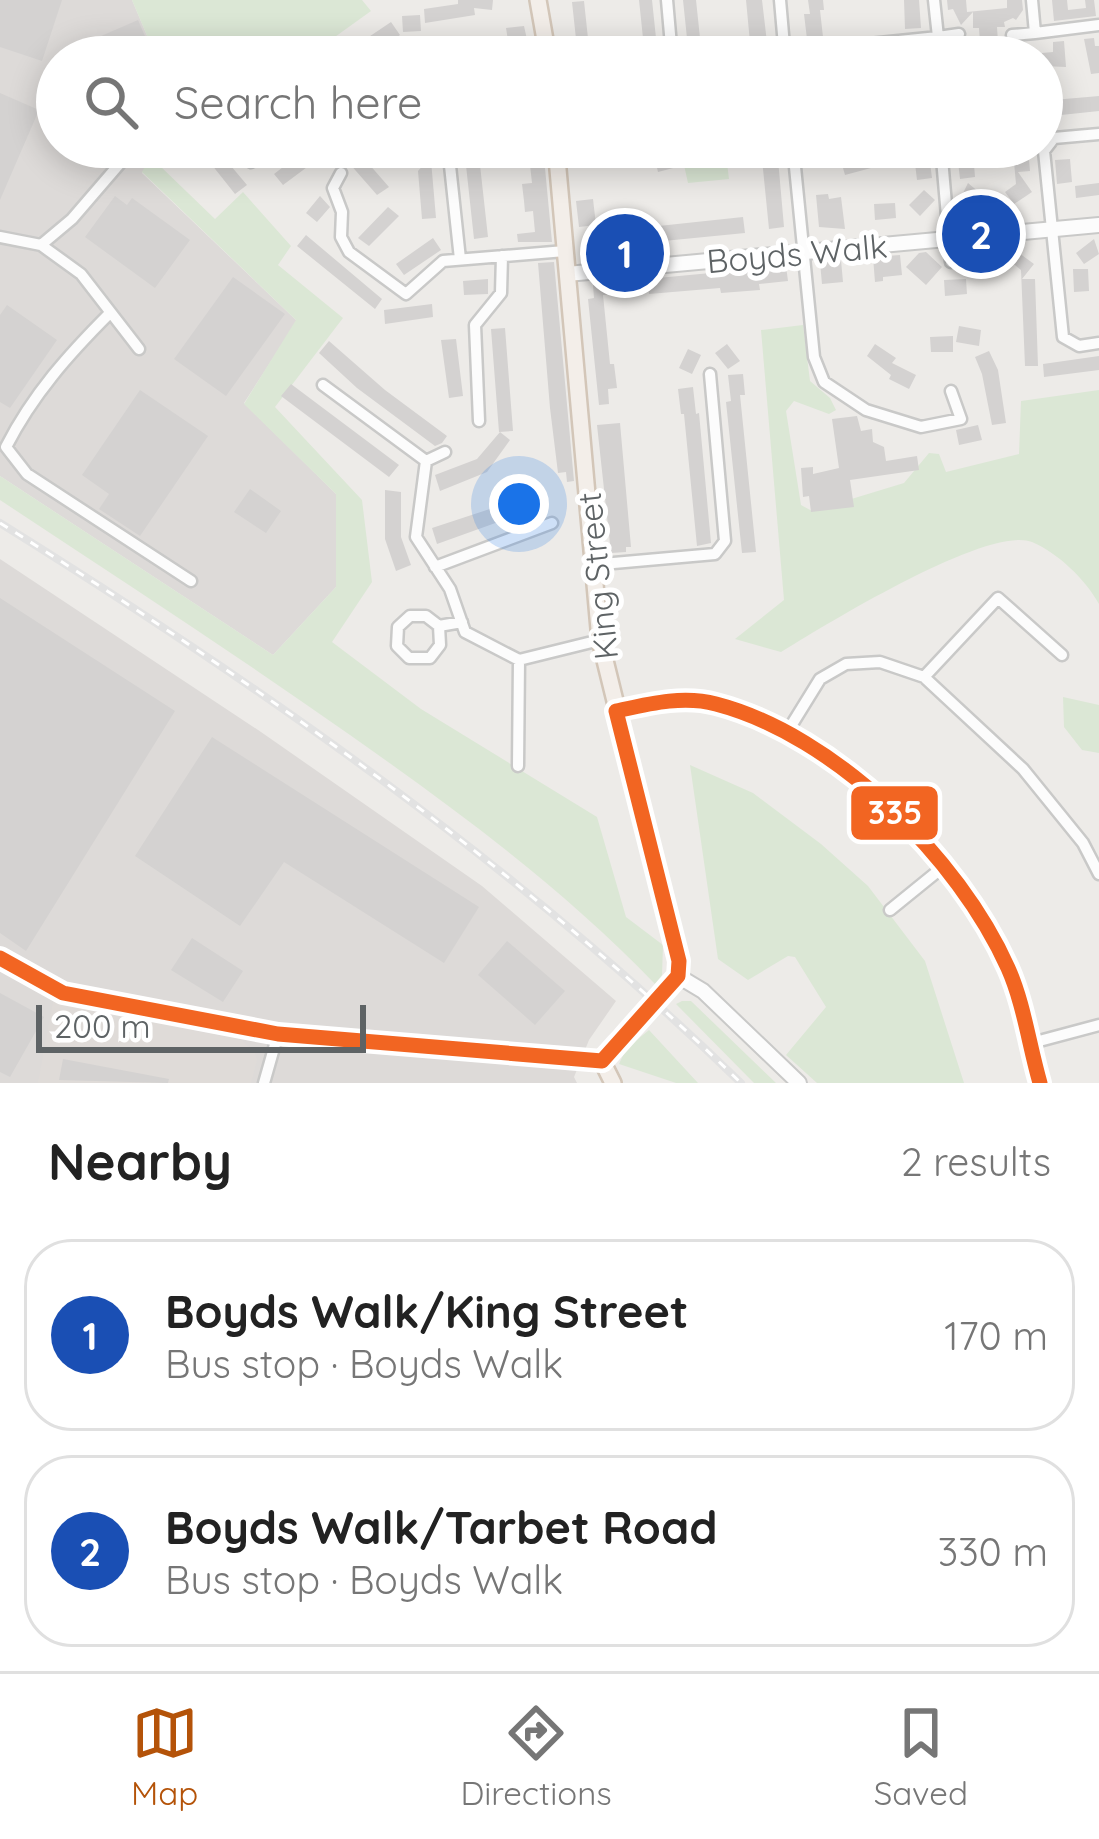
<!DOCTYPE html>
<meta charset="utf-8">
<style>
:root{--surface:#fff;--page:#f2f2f2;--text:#222;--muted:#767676;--line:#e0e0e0;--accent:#b45309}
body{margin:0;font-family:Quicksand,sans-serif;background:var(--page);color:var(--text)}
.scale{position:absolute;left:36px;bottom:30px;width:330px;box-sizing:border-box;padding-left:12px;border:6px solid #5e6365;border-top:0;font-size:33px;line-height:42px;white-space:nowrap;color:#5e6365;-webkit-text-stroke:9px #fff;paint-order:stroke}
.you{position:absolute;left:519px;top:504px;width:42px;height:42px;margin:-30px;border:9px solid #fff;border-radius:50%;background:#1a73e8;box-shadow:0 0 0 18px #1a73e833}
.badge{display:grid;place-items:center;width:78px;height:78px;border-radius:50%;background:var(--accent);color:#fff;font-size:39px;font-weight:700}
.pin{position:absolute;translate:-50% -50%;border:6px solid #fff;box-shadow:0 3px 12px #0006}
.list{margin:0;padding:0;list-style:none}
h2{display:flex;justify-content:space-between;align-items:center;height:156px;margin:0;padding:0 48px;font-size:51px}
h2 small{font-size:39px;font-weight:400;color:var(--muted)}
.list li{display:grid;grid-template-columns:78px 1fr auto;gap:36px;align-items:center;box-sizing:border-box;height:192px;margin:0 24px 24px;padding:0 24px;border:3px solid var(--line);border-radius:48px}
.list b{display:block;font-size:45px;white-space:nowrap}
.list p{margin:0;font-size:39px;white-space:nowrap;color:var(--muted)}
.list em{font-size:39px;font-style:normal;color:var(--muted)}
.icon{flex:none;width:66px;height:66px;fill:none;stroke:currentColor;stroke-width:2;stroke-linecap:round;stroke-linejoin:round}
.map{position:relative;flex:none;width:1099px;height:1083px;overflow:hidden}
.search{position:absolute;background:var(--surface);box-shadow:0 6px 30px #0003;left:36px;right:36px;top:36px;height:132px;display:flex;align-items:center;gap:30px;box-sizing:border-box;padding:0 42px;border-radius:66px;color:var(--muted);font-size:45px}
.sheet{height:588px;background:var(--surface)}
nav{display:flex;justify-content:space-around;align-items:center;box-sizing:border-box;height:168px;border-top:3px solid var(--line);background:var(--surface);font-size:33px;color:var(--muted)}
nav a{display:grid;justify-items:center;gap:6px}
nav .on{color:var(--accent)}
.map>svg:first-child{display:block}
.industrial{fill:#dddad8}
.education{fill:#dfdbd8}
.green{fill:#dbe7d5}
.building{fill:#d4d2d1}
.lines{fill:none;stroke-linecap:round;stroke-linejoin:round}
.street-casing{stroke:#c9c9c8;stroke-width:15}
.secondary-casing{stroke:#c9c9c8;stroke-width:18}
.primary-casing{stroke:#d3c6b8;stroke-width:20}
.street{stroke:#fcfcfc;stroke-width:10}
.secondary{stroke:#fcfcfc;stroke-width:14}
.primary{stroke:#f3eee9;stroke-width:15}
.rail-casing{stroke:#e2e2e2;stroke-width:8}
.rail{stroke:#fff;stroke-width:3;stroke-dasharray:9;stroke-linecap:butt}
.primary-bridge-casing{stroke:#d3c6b8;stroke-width:20;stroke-linecap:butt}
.primary-bridge{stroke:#f3eee9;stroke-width:15}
.bus-1-casing{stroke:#fff;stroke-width:24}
.bus-1{stroke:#f26522;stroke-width:15}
.labels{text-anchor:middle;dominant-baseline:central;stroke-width:10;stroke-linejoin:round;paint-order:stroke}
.street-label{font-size:33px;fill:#5e6365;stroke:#fff}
.line-badge{stroke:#fff;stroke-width:4.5}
.badge-label{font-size:33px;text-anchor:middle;font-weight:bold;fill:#fff}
</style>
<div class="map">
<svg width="1099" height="1083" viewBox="0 0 1099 1083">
<rect width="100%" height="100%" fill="#edebe8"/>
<path class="industrial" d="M0,0H132L156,57H57V147H156L142,173L297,321L244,403L336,494V587L273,655L0,476Z
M0,559L261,732L482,886L616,1001L589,1040L574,1077L577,1083H0Z"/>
<path class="education" d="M53,1002L241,1040L254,1051L257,1060L251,1083H38Z"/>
<path class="green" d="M132,0H362L371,11L307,57H156Z
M156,147H181L159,165L215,219L243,192L291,246L278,265L343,318L275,407L362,500L372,582L332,642L421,709L597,817L626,917L663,945L662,975L655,984C564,889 458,811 350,735C235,654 118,578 0,500V476L273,655L336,587V494L244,404L296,320L142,172Z
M680,147H725L729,179L688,183Z
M803,325L810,381L830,398L836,410L829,414L794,401L786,411L801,505L812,511L904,483L929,453L939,454L946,472L1019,454L1021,401L1099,390V604C1086,580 1058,553 1032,542C989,524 823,626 781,652L735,639L784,600L761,330Z
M1063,697L1099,705V753L1082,750L1064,727Z
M690,765L753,793L821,844L868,886L925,961L964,1083H817L786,1055L826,1007L795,957L788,956L748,980L718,959Z
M682,1001H691L776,1083H754L676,1004Z
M649,1030L698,1083H676L619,1064L626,1049Z"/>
<path class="building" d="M0,0H62L42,61L0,47Z
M458,0H493L492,10L474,8L475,15L425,23L424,9L458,4Z
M639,0H652L658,57H645Z
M683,0H696L702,57H689Z
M746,0H762L768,51L751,53Z
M808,0H823L824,10H820L823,37L807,39L804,14H810Z
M904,0H919L921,28L905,29Z
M947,0H966L967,12L1007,8V0H1022L1023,10L1016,20L1013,18L1004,22L1005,27H997L999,57H981L979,28H973V12L961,25L953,9L948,10Z
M1052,0H1067L1068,10L1086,8L1085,0H1094L1096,16L1054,21Z
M584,1L590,57H578L572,2Z
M420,15L421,31L403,32L402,16Z
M138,20L154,57H100L92,40Z
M391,22L400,35L371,57H339Z
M524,26L528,44H533L535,57L510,53L506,28Z
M1094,38L1095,46H1099V73L1091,74L1084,39Z
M1064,41L1066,67L1042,66V53L1053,52V42Z
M0,93L39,110L0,200Z
M1099,96V111L1042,117V101Z
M190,147H215L247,185L235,194L204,155L199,158Z
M309,147H334L283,185L274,174Z
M464,147H478L488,237L474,239Z
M528,147H543L552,242H518L517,234L535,232L533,211L525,212L524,201L522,184L532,183Z
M652,147H673L677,167L658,172Z
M913,147H928L932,178L917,180Z
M777,148L784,227L769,229L761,149Z
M430,149L436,218L422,219L418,171L425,163L417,167L416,151Z
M1028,149L1030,171L1018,172L1032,192L1014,204L1005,192L1016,184L1013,151Z
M973,152L975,177L960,179L957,153Z
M868,154L871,168L845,175L841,161Z
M361,155L389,187L377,195L349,163Z
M1070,159L1072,182L1057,184L1055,160Z
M968,183L987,199L989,204L984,211L981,208L978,211L961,197Z
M1099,183V195L1076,198L1075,186Z
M924,190L935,200L920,216L909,205Z
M828,194L829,199L841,197L845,229L819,227L816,195Z
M115,196L127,205L132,198L190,240L155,288L85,237Z
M320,196L330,207L317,222L306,213Z
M593,199L596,225L579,227L576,201Z
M895,203L896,218L875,220L874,204Z
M388,207L399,216L369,246L358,238Z
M743,217L745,233L623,245L621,230Z
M306,235L382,299L375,309L297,246Z
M433,238L441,250L404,275L396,264Z
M1094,239L1099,254L1084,264L1076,253Z
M1008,245L1034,264L1022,279H1035L1038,366H1025L1021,270L1001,254Z
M981,248L993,259L984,278L967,263Z
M926,252L942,267L926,285L906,267L919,253Z
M900,255L902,275L883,277V281L875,282L873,257Z
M841,260L843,282L822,284L820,262Z
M554,262L574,481L567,482L566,472L558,473L550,408L538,263Z
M786,266L788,281L759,284L760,290L721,293L720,288L649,294L647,279Z
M1073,269H1088L1089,291L1074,292Z
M233,277L285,314L226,396L174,359Z
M488,279V294L464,295L463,281Z
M966,279L967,294L945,296L944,280Z
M620,282L621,294L603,295L610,364H614L617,388L608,389L609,404L599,405L588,299L594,298L593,285Z
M432,304L433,317L385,324L384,310Z
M7,305L57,340L10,408L0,402V315Z
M959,326L981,330L979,346L956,342Z
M505,328L513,431L499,432L491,329Z
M953,336V352H931L930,337Z
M456,339L463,396L449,398L441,340Z
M329,341L385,390L447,436L442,443L435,446L357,388L319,353Z
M727,344L740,361L728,369L715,353Z
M875,344L896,358L892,363L916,375L909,389L889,379L891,375L867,356Z
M688,349L701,355L692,374L679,368Z
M989,351L998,370L1006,423L992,425L982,374L975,357Z
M1099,356V370L1044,377L1043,364Z
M743,374L745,395H740L756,552L742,553L726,402L731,401L728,375Z
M291,384L399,465L389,477L281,396Z
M693,387L696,414L699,413L711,543L697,546L684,414H681L678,389Z
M140,390L208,436L140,536L99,509L109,494L82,475Z
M857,416L861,431L872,429L873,442L884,447L886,461L917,456L919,470L850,480L854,507L811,512L809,496L803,497L801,468L813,467V474L839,468L832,419Z
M620,423L631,547H626V552L611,553L597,425Z
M978,425L982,440L959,445L956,430Z
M500,432L510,440L487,472L440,491L435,475L477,459Z
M530,481L539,494L512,517L437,544L432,528L499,506Z
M250,489L281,511L266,533L234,512Z
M385,490L401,492V537L411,565L396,571L385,539Z
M0,598L175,711L26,951L0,933Z
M212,737L479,907L444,963L284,862L240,926L135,856Z
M192,938L243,971L223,1002L171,970Z
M507,941L565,991L535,1025L478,975Z
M0,993L44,1017L10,1077L0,1072Z
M63,1059L169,1079L168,1083L59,1080Z"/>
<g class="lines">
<defs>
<path id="street" d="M667,0L672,57
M780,0L785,57
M1032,0L1035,33L1099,25
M1012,35L1035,33
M938,37L959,34
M840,47L938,37L934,0
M1099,134L1054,138L1044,151L1063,337L1079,346L1099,343
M448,147L460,259
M793,147L814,357L824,382L866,410L921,427L961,419L951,391
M941,147L951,262
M251,162L272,147
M341,173L333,188L342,212L341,237L349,252L406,294L443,261L565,251
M0,237L41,245L81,274L139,349
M41,245L72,219L134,147
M110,313C69,354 33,394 6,447L27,474L191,581
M323,385L426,461L416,537L450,589L465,632L519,660L600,640
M479,421L475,325L501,293L502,256
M426,461L445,452
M591,565L715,554L725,541L710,374
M435,567L552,523
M439,626L440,645L430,658H409L397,646L398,627L410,616H426L439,626L462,622
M924,677L998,598L1062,655
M616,711C649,704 682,696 716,704C828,731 964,864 1008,968C1023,1004 1029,1046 1040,1083
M786,734L820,679L846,664L880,662L924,677L1023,769L1083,843L1099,874
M518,766L519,660
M890,910L943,867
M1028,1044L1099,1025
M264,1083L278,1034"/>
<path id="secondary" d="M567,274L1099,225
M0,958L63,993L278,1034L602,1061
M678,976L703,991L799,1083"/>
<path id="primary" d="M538,0L548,57
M556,147L600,640L679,961L678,976L664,992
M613,1083L602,1061L620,1038"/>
</defs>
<use href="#street" class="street-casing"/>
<use href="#secondary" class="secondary-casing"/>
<use href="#primary" class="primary-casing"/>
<use href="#street" class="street"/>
<use href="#secondary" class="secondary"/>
<use href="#primary" class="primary"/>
<defs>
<path id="rail" d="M0,523C265,688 517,865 741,1083"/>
</defs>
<use href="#rail" class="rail-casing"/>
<use href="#rail" class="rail"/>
<defs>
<path id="primary-bridge" d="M620,1038L664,992"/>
</defs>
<use href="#primary-bridge" class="primary-bridge-casing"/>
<use href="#primary-bridge" class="primary-bridge"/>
<defs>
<path id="bus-1" d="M616,711C648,704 683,695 716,704C835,735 959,858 1008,968C1024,1004 1029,1045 1040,1083
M0,958L63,993L278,1034L602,1061
M602,1061L678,976L679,961L616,711"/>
</defs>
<use href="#bus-1" class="bus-1-casing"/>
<use href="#bus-1" class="bus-1"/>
</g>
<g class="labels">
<g class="street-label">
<text transform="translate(797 253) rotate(-5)">Boyds Walk</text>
<text transform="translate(597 576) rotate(-96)">King Street</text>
</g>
</g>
<rect class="line-badge" x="849" y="784" width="91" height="58" rx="12" fill="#f26522"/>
<g class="badge-label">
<text x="895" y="824">335</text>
</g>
</svg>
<div class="scale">200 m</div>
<div class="you"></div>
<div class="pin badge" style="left:625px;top:253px;background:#1a4fb4">1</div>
<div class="pin badge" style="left:981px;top:234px;background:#1a4fb4">2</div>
<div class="search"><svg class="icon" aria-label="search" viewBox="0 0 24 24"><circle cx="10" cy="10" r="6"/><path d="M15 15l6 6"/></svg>Search here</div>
</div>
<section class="sheet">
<h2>Nearby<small>2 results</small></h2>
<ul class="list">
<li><span class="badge" style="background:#1a4fb4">1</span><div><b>Boyds Walk/King Street</b><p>Bus stop · Boyds Walk</p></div><em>170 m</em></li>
<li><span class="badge" style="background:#1a4fb4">2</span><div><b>Boyds Walk/Tarbet Road</b><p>Bus stop · Boyds Walk</p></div><em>330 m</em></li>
</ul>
</section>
<nav>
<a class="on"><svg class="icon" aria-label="map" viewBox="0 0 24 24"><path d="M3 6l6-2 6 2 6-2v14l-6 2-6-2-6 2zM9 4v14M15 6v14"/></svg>Map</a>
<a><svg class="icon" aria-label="directions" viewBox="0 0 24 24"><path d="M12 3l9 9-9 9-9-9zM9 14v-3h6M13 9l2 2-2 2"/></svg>Directions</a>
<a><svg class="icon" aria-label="saved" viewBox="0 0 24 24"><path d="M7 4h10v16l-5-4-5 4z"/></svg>Saved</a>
</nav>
